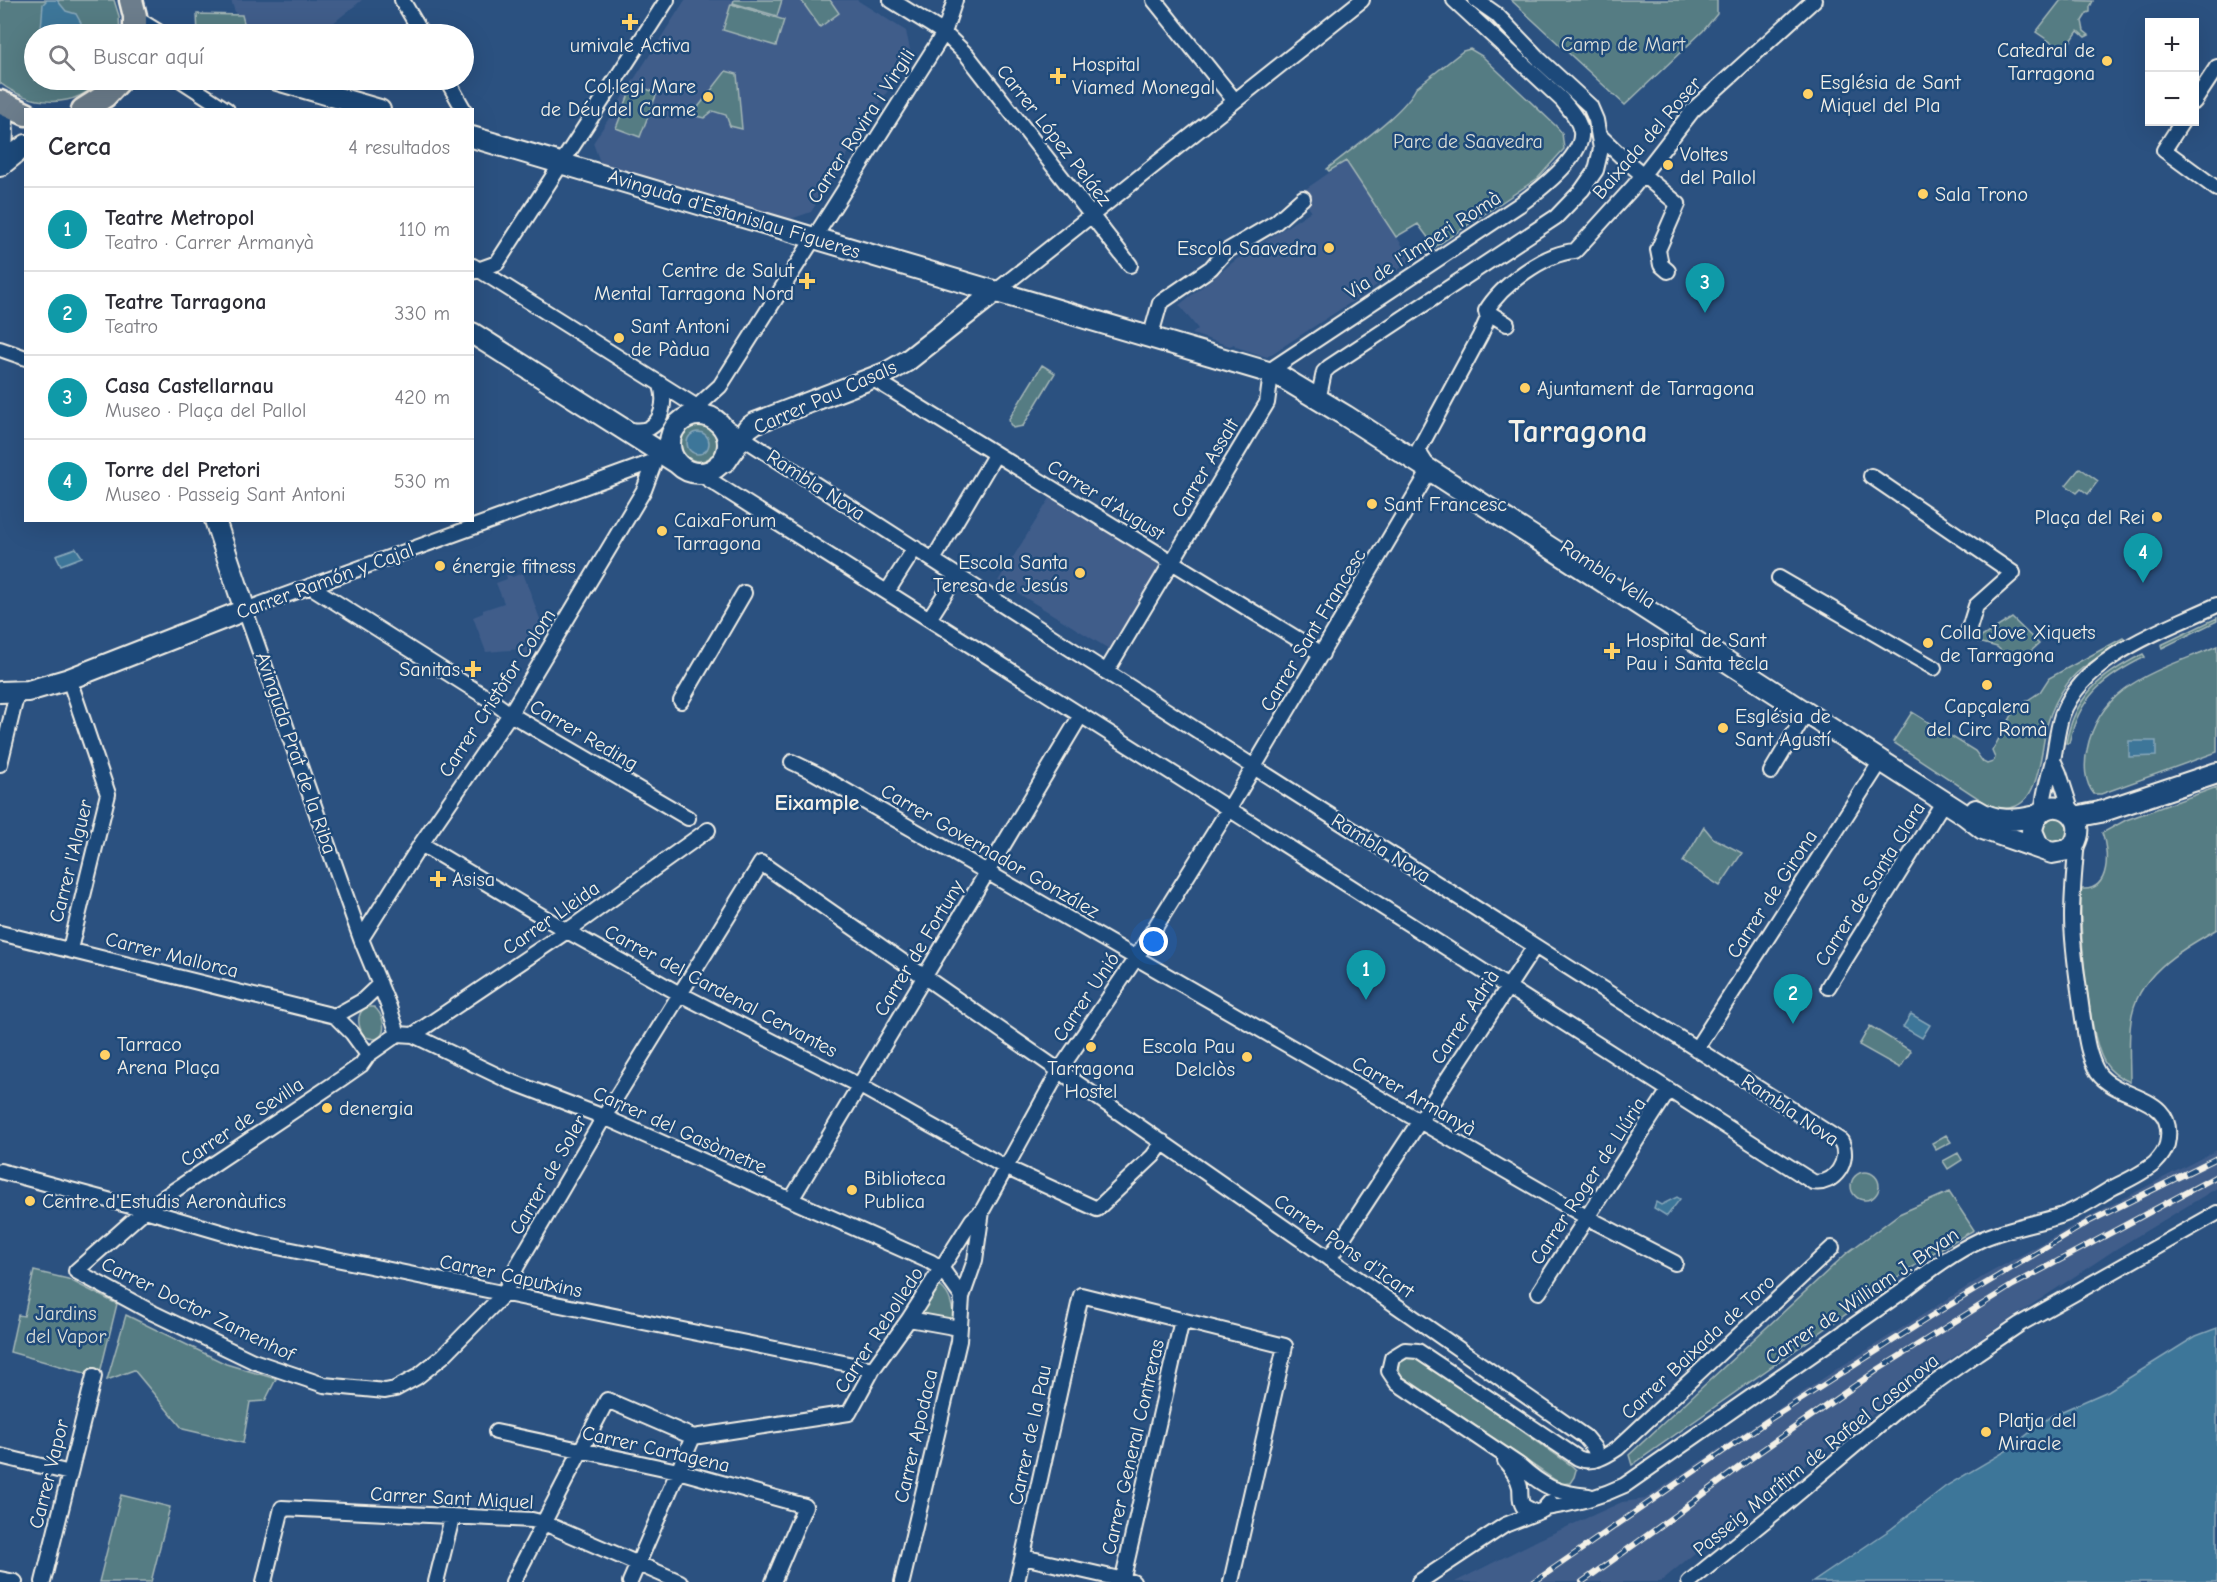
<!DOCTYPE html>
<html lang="es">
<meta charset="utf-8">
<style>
:root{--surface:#fff;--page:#f7f7f7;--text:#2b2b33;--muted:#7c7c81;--line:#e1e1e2;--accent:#0f766e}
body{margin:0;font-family:"Comic Neue",sans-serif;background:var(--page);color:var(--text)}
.controls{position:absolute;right:18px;top:18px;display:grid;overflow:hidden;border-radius:0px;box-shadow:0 6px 24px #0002}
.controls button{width:54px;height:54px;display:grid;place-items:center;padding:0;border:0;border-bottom:2px solid var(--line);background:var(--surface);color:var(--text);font:30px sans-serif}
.you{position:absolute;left:1154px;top:942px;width:21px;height:21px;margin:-15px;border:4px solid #fff;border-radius:50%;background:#1a73e8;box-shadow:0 0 0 9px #1a73e833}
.badge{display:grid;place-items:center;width:39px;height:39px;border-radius:50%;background:var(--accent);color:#fff;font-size:20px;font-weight:700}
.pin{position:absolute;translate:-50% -50px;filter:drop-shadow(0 2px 3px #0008)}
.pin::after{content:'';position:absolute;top:32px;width:21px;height:18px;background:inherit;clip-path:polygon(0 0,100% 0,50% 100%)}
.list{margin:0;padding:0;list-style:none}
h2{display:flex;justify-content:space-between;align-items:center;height:78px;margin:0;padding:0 24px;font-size:26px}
h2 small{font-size:20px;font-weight:400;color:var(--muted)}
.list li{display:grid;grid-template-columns:39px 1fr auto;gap:18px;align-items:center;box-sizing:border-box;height:84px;padding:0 24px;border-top:2px solid var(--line)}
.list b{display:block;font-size:22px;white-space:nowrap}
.list p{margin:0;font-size:20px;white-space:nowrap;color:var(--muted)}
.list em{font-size:20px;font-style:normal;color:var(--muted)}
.icon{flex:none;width:33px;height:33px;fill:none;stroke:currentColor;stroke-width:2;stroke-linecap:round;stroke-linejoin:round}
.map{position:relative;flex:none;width:2217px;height:1582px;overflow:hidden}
.search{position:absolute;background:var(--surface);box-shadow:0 6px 24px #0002;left:24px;top:24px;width:450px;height:66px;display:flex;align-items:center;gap:15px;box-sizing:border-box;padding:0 21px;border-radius:33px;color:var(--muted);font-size:22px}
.panel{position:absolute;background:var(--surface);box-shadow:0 6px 24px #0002;left:24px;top:108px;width:450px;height:414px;border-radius:0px}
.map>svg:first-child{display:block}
.built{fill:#3f5d8a}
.green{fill:#547c83;stroke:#a4b6b6;stroke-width:1.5}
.water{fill:#3e7699;stroke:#87a7b9;stroke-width:1.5}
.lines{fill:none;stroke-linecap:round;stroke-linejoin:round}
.street-casing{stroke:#f4f1e8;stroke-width:18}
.secondary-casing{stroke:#f4f1e8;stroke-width:24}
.primary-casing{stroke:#f4f1e8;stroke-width:27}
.street{stroke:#1f4a7a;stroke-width:14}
.secondary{stroke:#1f4a7a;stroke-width:20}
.primary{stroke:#6c7d8c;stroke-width:22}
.rail-casing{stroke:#f4f1e8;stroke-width:6}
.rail{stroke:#1f4a7a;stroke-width:4;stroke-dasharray:11;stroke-linecap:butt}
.poi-dot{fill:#ffd166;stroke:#1f4a7a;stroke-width:2}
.labels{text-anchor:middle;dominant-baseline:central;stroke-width:5;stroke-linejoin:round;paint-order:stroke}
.park-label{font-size:20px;fill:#dcdfd9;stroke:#1f4a7a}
.poi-label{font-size:20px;fill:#f4f1e8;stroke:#1f4a7a;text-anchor:start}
.street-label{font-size:20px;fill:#f4f1e8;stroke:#1f4a7a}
.quarter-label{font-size:22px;font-weight:bold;fill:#f4f1e8;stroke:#1f4a7a}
.town-label{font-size:32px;font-weight:bold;fill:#f4f1e8;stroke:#1f4a7a}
</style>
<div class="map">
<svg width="2217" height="1582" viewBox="0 0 2217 1582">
<rect width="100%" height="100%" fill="#2b5180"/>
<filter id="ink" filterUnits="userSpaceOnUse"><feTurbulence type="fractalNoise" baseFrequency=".0167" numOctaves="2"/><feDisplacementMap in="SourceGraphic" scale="12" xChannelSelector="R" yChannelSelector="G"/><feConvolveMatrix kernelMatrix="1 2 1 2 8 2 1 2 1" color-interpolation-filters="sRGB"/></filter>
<g filter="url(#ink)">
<path class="built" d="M231,0H362L332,24L340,34H247L242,15H236Z
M685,0H857L906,31L911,54L811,212L788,220L601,165L593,143Z
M1346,161L1412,260L1367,292L1267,357L1236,347L1234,344L1230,346L1192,334L1198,329L1179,305L1237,259L1311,211L1300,193Z
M1050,498L1161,565L1109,649L998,581Z
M510,573L512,577L523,573L544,630L526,659L523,649L486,652L473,617L483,613V610L504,603L496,583L507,579L506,575Z
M2217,1150V1188L2116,1249L1916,1382L1761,1498L1660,1582H1455L1538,1540L1622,1502L1645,1499L1837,1369L1984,1276L2103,1209Z"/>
<path class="green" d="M0,0H114L119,16L120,34H34V80H100C74,111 29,105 0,83Z
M734,0H782L777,16L733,3Z
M801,0H830L839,13L820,27Z
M1511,0H1717V14L1703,31L1625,105Z
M2061,0L2093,1L2090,7V12L2087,13L2082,21L2084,31L2089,35L2085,37L2078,31L2064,51L2036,32Z
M731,4L784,20L776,46L723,30Z
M197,14L242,15L247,34H198Z
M1470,49L1482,56L1556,126L1562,133L1564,149L1538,178L1435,247L1418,224L1396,237L1346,161L1329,171L1327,169C1353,147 1403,114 1416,88L1463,51Z
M726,71L737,74L742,129L730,126L726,115L713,111L704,118L692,115Z
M633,84L657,93L640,137L616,128Z
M1042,365L1055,373L1023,426L1013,428L1010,424L1009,419Z
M681 443a18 18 0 1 1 36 0a18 18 0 1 1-36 0Z
M2080,468L2098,481L2088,494L2081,489L2077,493L2066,485Z
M2012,618L2039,644L2023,658L2013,654L2009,658L1997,647L1975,641Z
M2217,618V621L2162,648L2161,645Z
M2123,638L2127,642C2106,654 2081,664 2067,684C2058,696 2051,711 2047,725C2039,757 2040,826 1987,804L1893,742L1912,712L1975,751L1983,762L1987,764L1993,762L1995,758L1992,751L2016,708L2040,692L2049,678Z
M2217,646V752L2101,794H2094C2084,782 2084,764 2087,750C2100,682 2162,670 2217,646Z
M2143,654L2145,657C2104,677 2079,697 2069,743H2066C2075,695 2101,675 2143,654Z
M2217,787V929C2181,950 2136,975 2131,1021C2128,1041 2130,1062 2130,1082C2120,1078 2111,1073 2105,1063C2089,1039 2077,919 2082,889C2111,891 2109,851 2102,833L2126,820Z
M2051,815L2063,816L2071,828L2065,841L2056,845L2045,841L2040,827Z
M1704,827L1713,838L1742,853L1720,886L1683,862Z
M366,1007H374C389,1019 387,1048 364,1036C358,1026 355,1015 366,1007Z
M1870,1026L1911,1051L1900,1068L1859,1045Z
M1946,1135L1951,1142L1936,1150L1932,1143Z
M1958,1153L1962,1160L1948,1169L1943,1161Z
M1851 1186a14 14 0 1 1 28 0a14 14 0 1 1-28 0Z
M1949,1192L1974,1230L1933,1253L1632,1465L1629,1455L1847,1253L1899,1214Z
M34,1271L68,1279L117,1304L99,1377L10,1352L18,1315L24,1316Z
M941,1287C950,1294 954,1309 953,1320L920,1313L934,1288Z
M126,1315L226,1364L276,1379L265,1401L250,1402L243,1443L183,1429L134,1370L107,1380Z
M1412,1354L1572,1466L1576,1470L1574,1477L1570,1483L1561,1484L1402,1376L1398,1370L1400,1358Z
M121,1495L170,1507L151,1582H99Z"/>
<path class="water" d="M47,0H57L66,11L76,14L81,23L79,32L73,34H36L41,29L43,4Z
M687 443a11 11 0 1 1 22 0a11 11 0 1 1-22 0Z
M76,548L82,557L61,565L56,555Z
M2129,741H2156V756L2129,757Z
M1911,1014L1930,1025L1922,1038L1903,1027Z
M1677,1197L1680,1199L1667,1216L1654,1208L1656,1202L1661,1205Z
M2217,1328V1582H1813L1891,1529L1946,1486L2006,1451L2051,1416L2108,1391L2196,1336Z"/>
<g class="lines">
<defs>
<path id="street" d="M402,0L422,34
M891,0L944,33L967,55L1130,265
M1154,0L1235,101
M181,80L227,110
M447,80L464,110
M2194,102L2217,67
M2182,122L2164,150L2217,189
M1599,135L1625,160
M1631,165L1678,204L1658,250L1661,265L1668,271
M473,266L697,407L709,417
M472,272L497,263L667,0
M995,292L1362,0
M1486,311C1501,286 1544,253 1575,251L1634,186L1693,110L1814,0
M1486,311L1507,324
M1152,331L1160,303L1211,268L1225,252L1276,222L1303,198
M0,349L26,358
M872,378L1322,654
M1320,391L1324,372L1329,367L1556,217L1582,190L1596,170L1601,149L1596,120L1590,106L1540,60L1496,14L1476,0
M690,416L697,407L720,386L944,33L955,0
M624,430C631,430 638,431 644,430C663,425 666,401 661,385
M697,472L1229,809L1813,1182C1835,1186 1851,1160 1841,1141L1254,767L717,421
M1871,476L2013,573L1976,606L1968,632
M933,560L995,455
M1779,578L1934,668
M310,586L492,701L510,714L688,818
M887,592L915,548
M929,619L957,575
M1106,672L1267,403L1271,374L1275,367L1519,205C1537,192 1584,157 1581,132C1579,119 1570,110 1562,100L1454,0
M69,679L108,794L70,949
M681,701L744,593
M2053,760L2059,773L2072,813
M792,762L815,773L1588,1218L1675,1263
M0,764L17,693
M1771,772L1806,713
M2043,810C2043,793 2049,777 2053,760C2056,745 2057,730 2062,715C2084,656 2164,630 2217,605
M421,844L567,931L680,994L860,1086L1005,1167L1097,1209L1153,1156L1163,1142
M0,933L335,1016
M361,939L421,844L510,714L644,490L655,461L671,435
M1828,987L1944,801
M335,1016L362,1001L380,984
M335,1016L352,1033L368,1055
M398,1034L389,1007L361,939L245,610L655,461
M413,1035L567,931L708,830
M1696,1049L1881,761
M0,1171L145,1210L258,1243L873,1369
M791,1200L1081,715
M1329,1259L1535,946
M1539,1292L1669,1090
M962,1297L942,1269L931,1262L604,1117L507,1080L413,1035L398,1034L368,1055L361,1065L341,1079L145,1210L76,1271L153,1313L253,1361L324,1385L385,1391L395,1389L417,1377L443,1356L504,1294L517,1266L604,1117L761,863L1585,1437L1594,1448L1598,1459
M909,1319L959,1328
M496,1432L678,1471L805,1506L773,1582
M0,1456L70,1473
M1505,1461C1512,1469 1518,1477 1520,1487C1521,1494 1519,1499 1523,1506L1536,1513
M1589,1496C1556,1493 1543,1487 1519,1465L1397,1383L1389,1371L1392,1358L1405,1350L1418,1351L1578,1458C1592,1465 1606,1456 1618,1448L1832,1248
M1546,1508C1574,1504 1600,1497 1625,1485L1906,1289C1930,1270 1954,1252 1982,1239C2007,1228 2033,1224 2060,1216C2078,1210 2095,1198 2112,1188C2126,1181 2142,1174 2155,1163C2160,1158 2165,1152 2167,1144C2178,1094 2118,1101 2098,1073C2087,1055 2085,1031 2082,1012C2078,981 2072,948 2072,917C2072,891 2075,865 2077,840
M1023,1557L1133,1582
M0,1579L15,1582
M43,1582L94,1376
M264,1582L282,1508L532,1520L544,1523L680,1582
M436,1582L452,1518
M513,1582L607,1400L693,1437L849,1413L873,1369L909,1319L972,1220L982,1211
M630,1582L693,1437
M902,1582L959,1341L962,1297L975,1260L982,1211L1059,1071L1136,958L1229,809L1430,470L1418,451L1480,336L1488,318L1486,311
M1017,1582L1081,1295L1285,1346L1231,1582
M1122,1582L1182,1320
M1419,1582L1505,1525L1543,1510L1550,1502
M1689,1582L1778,1510L1898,1409L1977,1353L2020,1324L2217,1213"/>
<path id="secondary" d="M135,21L156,34
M277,80L380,110
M472,137L1278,375L1346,416L1965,815L1983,829L2052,853L2068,850L2074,845C2094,808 2038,788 2032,831L2038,845L2045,850
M0,164C4,143 4,124 0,102
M0,166L26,145
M472,333L677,463
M670 444a29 29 0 1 1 58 0a29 29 0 1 1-58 0Z
M719,464L726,461L748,428L755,423L888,372L907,361L995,292
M0,692L28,691L69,679L245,610L215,520
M1976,810C1996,823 2015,821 2037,816
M2075,817L2100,812L2217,773"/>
<path id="primary" d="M131,0L135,16V34
M0,102L26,114
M83,110L105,96L120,80"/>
</defs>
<use href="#street" class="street-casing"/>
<use href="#secondary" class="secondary-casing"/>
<use href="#primary" class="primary-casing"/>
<use href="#street" class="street"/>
<use href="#secondary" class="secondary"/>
<use href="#primary" class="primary"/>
<defs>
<path id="rail" d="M1534,1582L1767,1421L1933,1315L2090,1221L2217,1158
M1582,1582L1677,1514L1758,1453L1879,1369L2013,1285L2217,1176"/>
</defs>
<use href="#rail" class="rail-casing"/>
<use href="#rail" class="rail"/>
</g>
</g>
<g class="poi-dot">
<path d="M627 13h6v6h6v6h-6v6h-6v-6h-6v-6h6z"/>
<circle cx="2107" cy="61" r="6"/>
<path d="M1055 67h6v6h6v6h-6v6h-6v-6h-6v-6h6z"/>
<circle cx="1808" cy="94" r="6"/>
<circle cx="708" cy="97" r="6"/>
<circle cx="1668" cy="165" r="6"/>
<circle cx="1923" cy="194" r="6"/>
<circle cx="1329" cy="248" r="6"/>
<path d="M804 272h6v6h6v6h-6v6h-6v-6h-6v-6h6z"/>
<circle cx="619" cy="338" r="6"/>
<circle cx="1525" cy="388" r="6"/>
<circle cx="1372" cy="504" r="6"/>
<circle cx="2157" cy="517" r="6"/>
<circle cx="662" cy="531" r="6"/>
<circle cx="440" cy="566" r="6"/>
<circle cx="1080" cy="573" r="6"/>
<circle cx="1928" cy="643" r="6"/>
<path d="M1609 642h6v6h6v6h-6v6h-6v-6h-6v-6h6z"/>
<path d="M470 660h6v6h6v6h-6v6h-6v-6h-6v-6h6z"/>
<circle cx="1987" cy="685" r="6"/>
<circle cx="1723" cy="728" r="6"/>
<path d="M435 870h6v6h6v6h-6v6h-6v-6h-6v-6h6z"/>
<circle cx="1091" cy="1047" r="6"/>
<circle cx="105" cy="1055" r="6"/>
<circle cx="1247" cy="1057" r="6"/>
<circle cx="327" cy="1108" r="6"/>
<circle cx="852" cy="1190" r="6"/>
<circle cx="30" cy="1201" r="6"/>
<circle cx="1986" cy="1432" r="6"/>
</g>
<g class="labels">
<g class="park-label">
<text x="1623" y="44">Camp de Mart</text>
<text x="1468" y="141">Parc de Saavedra</text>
<text x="66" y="1313">Jardins<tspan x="66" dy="23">del Vapor</tspan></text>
</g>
<g class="poi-label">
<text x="630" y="45" text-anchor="middle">umivale Activa</text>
<text x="2095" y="50" text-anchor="end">Catedral de<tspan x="2095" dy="23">Tarragona</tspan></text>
<text x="1072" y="64">Hospital<tspan x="1072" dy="23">Viamed Monegal</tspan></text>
<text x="1820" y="82">Església de Sant<tspan x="1820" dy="23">Miquel del Pla</tspan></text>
<text x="696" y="86" text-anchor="end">Col·legi Mare<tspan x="696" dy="23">de Déu del Carme</tspan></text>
<text x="1680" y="154">Voltes<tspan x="1680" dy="23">del Pallol</tspan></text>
<text x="1935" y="194">Sala Trono</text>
<text x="1317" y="248" text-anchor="end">Escola Saavedra</text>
<text x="794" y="270" text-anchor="end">Centre de Salut<tspan x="794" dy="23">Mental Tarragona Nord</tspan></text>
<text x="631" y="326">Sant Antoni<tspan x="631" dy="23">de Pàdua</tspan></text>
<text x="1537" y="388">Ajuntament de Tarragona</text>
<text x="1384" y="504">Sant Francesc</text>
<text x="2145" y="517" text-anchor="end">Plaça del Rei</text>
<text x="674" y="520">CaixaForum<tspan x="674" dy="23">Tarragona</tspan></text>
<text x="1068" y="562" text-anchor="end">Escola Santa<tspan x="1068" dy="23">Teresa de Jesús</tspan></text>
<text x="452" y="566">énergie fitness</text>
<text x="1940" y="632">Colla Jove Xiquets<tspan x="1940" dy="23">de Tarragona</tspan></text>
<text x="1626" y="640">Hospital de Sant<tspan x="1626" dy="23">Pau i Santa tecla</tspan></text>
<text x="460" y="669" text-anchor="end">Sanitas</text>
<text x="1987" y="706" text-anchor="middle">Capçalera<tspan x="1987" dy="23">del Circ Romà</tspan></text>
<text x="1735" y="716">Església de<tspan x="1735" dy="23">Sant Agustí</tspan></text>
<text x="452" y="879">Asisa</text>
<text x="117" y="1044">Tarraco<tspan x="117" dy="23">Arena Plaça</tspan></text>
<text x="1235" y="1046" text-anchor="end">Escola Pau<tspan x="1235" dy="23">Delclòs</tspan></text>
<text x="1091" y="1068" text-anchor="middle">Tarragona<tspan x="1091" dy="23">Hostel</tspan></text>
<text x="339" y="1108">denergia</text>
<text x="864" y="1178">Biblioteca<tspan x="864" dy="23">Publica</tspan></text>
<text x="42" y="1201">Centre d'Estudis Aeronàutics</text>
<text x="1998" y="1420">Platja del<tspan x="1998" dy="23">Miracle</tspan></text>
</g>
<g class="street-label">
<text transform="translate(861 126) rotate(-57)">Carrer Rovira i Virgili</text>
<text transform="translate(1054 135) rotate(52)">Carrer López Peláez</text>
<text transform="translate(1647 138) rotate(-49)">Baixada del Roser</text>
<text transform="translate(734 214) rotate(17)">Avinguda d'Estanislau Figueres</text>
<text transform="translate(1423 245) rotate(-33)">Via de l'Imperi Romà</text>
<text transform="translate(825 397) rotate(-24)">Carrer Pau Casals</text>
<text transform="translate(1205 468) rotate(-59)">Carrer Assalt</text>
<text transform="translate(816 485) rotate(33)">Rambla Nova</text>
<text transform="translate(1106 500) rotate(32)">Carrer d'August</text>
<text transform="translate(1608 574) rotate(33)">Rambla Vella</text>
<text transform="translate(325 581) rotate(-20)">Carrer Ramón y Cajal</text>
<text transform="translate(1313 630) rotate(-59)">Carrer Sant Francesc</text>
<text transform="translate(497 693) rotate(-57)">Carrer Cristòfor Colom</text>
<text transform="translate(584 735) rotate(30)">Carrer Reding</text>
<text transform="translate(296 753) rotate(71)">Avinguda Prat de la Riba</text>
<text transform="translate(1381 848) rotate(32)">Rambla Nova</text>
<text transform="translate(990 851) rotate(30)">Carrer Governador González</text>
<text transform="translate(71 861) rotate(-76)">Carrer l'Alguer</text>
<text transform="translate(1870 884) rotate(-58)">Carrer de Santa Clara</text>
<text transform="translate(1772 894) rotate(-57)">Carrer de Girona</text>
<text transform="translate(551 918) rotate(-35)">Carrer Lleida</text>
<text transform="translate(919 948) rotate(-59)">Carrer de Fortuny</text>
<text transform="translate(172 955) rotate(14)">Carrer Mallorca</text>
<text transform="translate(721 991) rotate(28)">Carrer del Cardenal Cervantes</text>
<text transform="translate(1086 997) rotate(-56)">Carrer Unió</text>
<text transform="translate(1465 1017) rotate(-57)">Carrer Adrià</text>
<text transform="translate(1414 1096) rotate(30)">Carrer Armanyà</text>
<text transform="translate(1790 1110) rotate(34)">Rambla Nova</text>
<text transform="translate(242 1122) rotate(-34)">Carrer de Sevilla</text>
<text transform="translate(680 1130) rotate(24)">Carrer del Gasòmetre</text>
<text transform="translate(548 1175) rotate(-60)">Carrer de Soler</text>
<text transform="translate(1588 1181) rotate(-57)">Carrer Roger de Llúria</text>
<text transform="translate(1344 1246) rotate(35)">Carrer Pons d'Icart</text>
<text transform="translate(511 1276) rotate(12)">Carrer Caputxins</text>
<text transform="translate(1862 1296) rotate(-34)">Carrer de William J. Bryan</text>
<text transform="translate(198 1309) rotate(26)">Carrer Doctor Zamenhof</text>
<text transform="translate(879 1330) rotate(-57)">Carrer Rebolledo</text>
<text transform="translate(1698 1347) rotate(-43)">Carrer Baixada de Toro</text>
<text transform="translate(1030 1435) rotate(-78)">Carrer de la Pau</text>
<text transform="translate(916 1436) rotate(-77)">Carrer Apodaca</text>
<text transform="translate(1133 1447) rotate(-77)">Carrer General Contreras</text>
<text transform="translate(656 1449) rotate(13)">Carrer Cartagena</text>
<text transform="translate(1816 1455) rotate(-39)">Passeig Marítim de Rafael Casanova</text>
<text transform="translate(49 1474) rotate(-76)">Carrer Vapor</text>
<text transform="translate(452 1498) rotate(3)">Carrer Sant Miquel</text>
</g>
<g class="quarter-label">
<text x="817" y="803">Eixample</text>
</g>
<g class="town-label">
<text x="1578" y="431">Tarragona</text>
</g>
</g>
</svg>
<div class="controls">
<button>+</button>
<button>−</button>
</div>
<div class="you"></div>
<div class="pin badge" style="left:1366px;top:1000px;background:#0f9aa8">1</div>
<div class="pin badge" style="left:1793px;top:1024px;background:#0f9aa8">2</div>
<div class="pin badge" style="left:1705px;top:313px;background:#0f9aa8">3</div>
<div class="pin badge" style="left:2143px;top:583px;background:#0f9aa8">4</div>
<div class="search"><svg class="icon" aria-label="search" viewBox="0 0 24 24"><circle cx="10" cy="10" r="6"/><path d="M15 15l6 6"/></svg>Buscar aquí</div>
<section class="panel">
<h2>Cerca<small>4 resultados</small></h2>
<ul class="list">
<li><span class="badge" style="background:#0f9aa8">1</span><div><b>Teatre Metropol</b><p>Teatro · Carrer Armanyà</p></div><em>110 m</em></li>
<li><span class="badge" style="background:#0f9aa8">2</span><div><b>Teatre Tarragona</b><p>Teatro</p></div><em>330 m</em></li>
<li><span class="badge" style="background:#0f9aa8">3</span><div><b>Casa Castellarnau</b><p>Museo · Plaça del Pallol</p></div><em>420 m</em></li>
<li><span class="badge" style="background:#0f9aa8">4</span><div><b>Torre del Pretori</b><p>Museo · Passeig Sant Antoni</p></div><em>530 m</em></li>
</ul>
</section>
</div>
